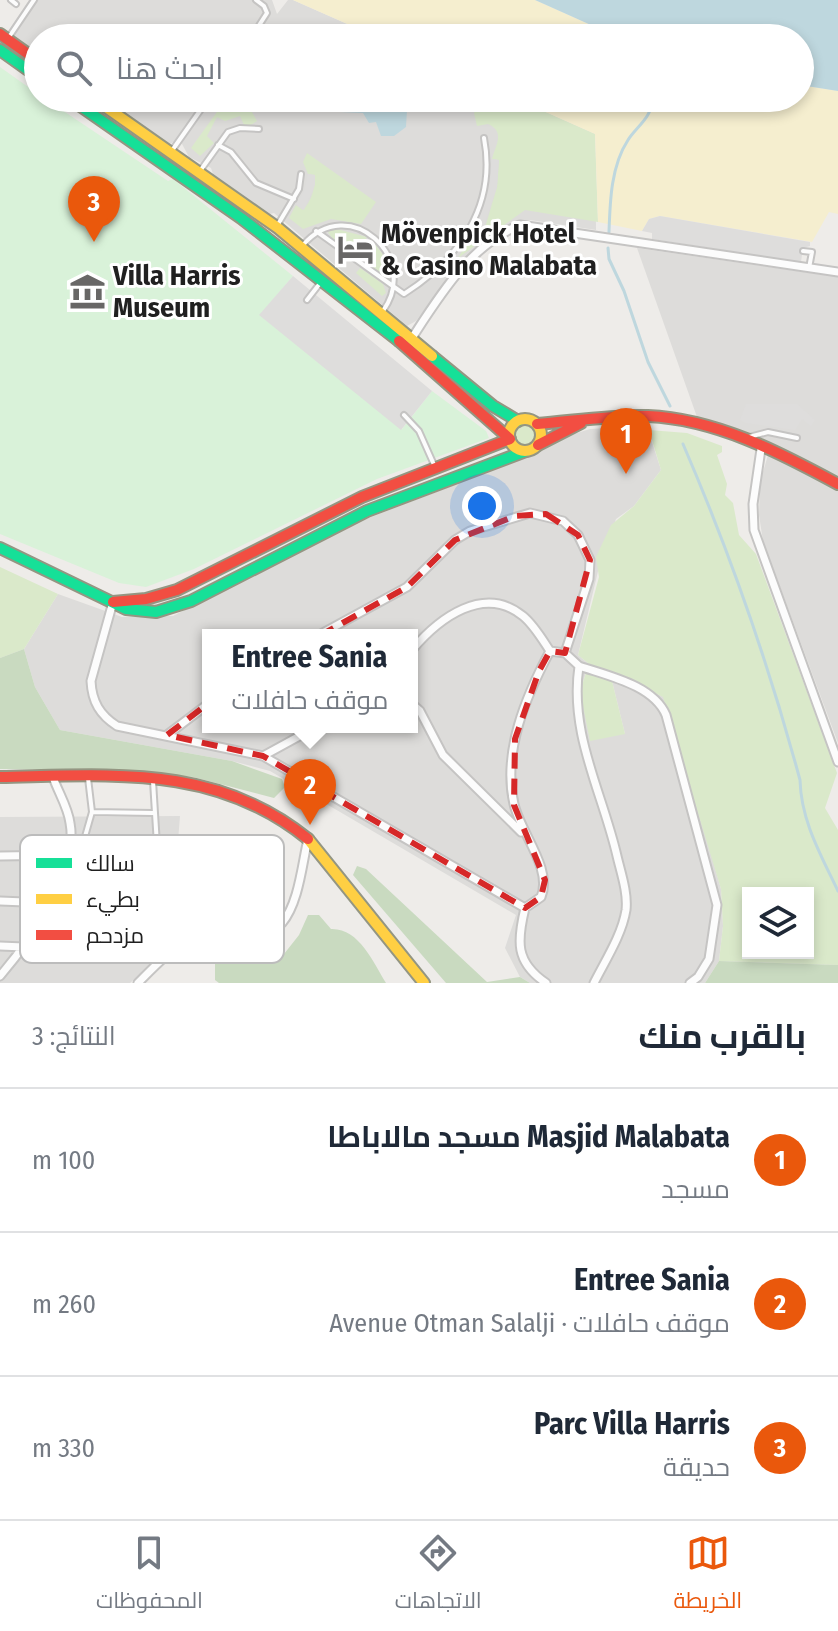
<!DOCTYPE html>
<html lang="ar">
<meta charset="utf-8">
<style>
:root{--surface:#fff;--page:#f6f6f7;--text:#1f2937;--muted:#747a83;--line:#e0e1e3;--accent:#ea580c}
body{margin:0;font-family:"Fira Sans Condensed",Cairo,sans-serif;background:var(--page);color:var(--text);direction:rtl}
.controls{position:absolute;right:24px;bottom:24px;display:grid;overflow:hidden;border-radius:0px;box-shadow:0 4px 12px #0003}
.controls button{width:72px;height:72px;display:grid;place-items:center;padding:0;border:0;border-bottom:2px solid var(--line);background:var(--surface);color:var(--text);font:40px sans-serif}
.you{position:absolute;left:482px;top:506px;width:28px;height:28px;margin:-20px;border:6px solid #fff;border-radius:50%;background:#1a73e8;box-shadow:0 0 0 12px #1a73e833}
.badge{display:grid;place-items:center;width:52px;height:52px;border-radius:50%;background:var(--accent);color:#fff;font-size:26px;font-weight:700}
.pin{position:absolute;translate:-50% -66px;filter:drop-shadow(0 2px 4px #0008)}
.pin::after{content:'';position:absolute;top:42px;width:28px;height:24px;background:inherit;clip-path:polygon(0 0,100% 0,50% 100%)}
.popup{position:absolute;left:202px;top:629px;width:216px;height:104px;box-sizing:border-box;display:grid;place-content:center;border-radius:0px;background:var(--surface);filter:drop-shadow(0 2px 6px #0005);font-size:26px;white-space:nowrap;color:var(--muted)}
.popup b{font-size:30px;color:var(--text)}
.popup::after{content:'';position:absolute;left:50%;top:100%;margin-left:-16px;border:16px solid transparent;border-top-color:var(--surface)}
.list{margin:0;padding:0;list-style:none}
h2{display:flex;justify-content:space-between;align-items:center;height:104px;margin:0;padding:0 32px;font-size:34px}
h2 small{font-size:26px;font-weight:400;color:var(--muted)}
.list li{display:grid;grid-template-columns:52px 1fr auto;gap:24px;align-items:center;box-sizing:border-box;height:144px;padding:0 32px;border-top:2px solid var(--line)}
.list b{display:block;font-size:30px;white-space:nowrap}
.list p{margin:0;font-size:26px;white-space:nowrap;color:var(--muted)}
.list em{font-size:26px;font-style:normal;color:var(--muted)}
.icon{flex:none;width:44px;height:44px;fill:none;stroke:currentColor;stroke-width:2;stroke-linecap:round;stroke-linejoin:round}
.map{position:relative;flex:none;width:838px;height:983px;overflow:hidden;direction:ltr}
.search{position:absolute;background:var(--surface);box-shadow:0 4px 12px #0003;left:24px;right:24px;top:24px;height:88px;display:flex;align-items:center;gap:20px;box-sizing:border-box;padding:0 28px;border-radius:44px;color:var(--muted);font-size:30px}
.sheet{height:536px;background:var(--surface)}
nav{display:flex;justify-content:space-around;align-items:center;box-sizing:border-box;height:112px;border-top:2px solid var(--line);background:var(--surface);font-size:22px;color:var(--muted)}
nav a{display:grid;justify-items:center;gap:4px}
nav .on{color:var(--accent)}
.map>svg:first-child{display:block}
.residential{fill:#dddcda;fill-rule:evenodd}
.grass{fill:#dae9ca;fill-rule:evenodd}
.forest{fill:#c9dac0}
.sand{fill:#f5eecf}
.park{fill:#d9f2d9}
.parking{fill:#dedddc}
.water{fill:#bed7de}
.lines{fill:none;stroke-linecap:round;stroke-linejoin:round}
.stream{stroke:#bed7de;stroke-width:3}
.lane-casing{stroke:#c5c4c3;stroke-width:8}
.street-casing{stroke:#c5c4c3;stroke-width:11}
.fast-casing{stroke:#949682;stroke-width:14}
.slow-casing{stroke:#949682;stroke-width:14}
.jam-casing{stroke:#949682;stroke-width:14}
.lane{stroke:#fcfcfc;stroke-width:4}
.street{stroke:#fcfcfc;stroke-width:7}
.fast{stroke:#16e098;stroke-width:10}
.slow{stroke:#ffcf43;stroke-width:10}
.jam{stroke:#f24e42;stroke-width:10}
.marked{fill:none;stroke:#d62828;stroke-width:6;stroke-dasharray:16 10;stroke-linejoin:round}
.labels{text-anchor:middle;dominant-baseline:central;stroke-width:6;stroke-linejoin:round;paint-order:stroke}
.poi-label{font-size:28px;font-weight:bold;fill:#202020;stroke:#fff;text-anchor:start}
.key{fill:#fff;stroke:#bcbcbc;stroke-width:2}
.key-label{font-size:22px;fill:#202020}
</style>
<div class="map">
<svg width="838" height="983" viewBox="0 0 838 983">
<rect width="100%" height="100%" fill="#eeece9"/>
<path class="residential" d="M29,0H272L277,14L288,0H293L379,38H38V54L7,33Z
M103,98H514L595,134L596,230L530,220L506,228L459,264L416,321L407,326L274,213L270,214L213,174L211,168L189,157L182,144L177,140L170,144Z
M637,248L838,277V743L763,541L759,515L760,482L771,445L697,417Z
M647,426L661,470L634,506L616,519L599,567L578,655L589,664L580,691L625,734L612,681L615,674L664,697L669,706L721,889L723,926L719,961L705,983H530L520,977L505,948L516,915L270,771L232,761L60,730L35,687L24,649L58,594L122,617L173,616L353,524L512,463L561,438L590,429ZM208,635H412V727H208Z
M180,816L172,916L180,938L130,983H0V817Z"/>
<path class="grass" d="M227,98L252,112L257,121L249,126L244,125L240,116L225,121L217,117L207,136L214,143L200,156L191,148Z
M463,98H514L595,134L598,222L525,210L458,258L473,233L480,237L484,231L497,187L499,160L492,159C495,146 506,132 488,124L477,126L474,113L477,108Z
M307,153L376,202L361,224L331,219L303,229L289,218L296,205L303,210C312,200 315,188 315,175L308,174L303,162Z
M333,228L367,237L364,242L370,247L374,243L385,257L388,275L384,277L333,240L328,232Z
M360,268L383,284L386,293L382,296L356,273Z
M515 436a10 10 0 1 1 20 0a10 10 0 1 1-20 0Z
M649,430L687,433L722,446V452L717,455L727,484L725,495L733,503L739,535L756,554L837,773L825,808L838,830V965L719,961L723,926L721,889L663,697L615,674L612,681L625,734L590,741L580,691L589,664L578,655L599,577L596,557L611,525L634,506L661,470ZM748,893H808V953H748Z
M0,567L58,594L24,649L0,658Z"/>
<path class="forest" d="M24,649L35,687L60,730L232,761L282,779L285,787L274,798L193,777L110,770L0,769V658Z
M357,866L366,869L487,982L520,977L530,983H446L353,875Z
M308,915H319L331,929C359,928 373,962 386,983H219L215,980V947L244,946L284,954L299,935Z
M719,961L838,965V983H705Z"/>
<path class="sand" d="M293,0H535L620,38H379Z
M800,85L838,91V214L829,212L812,242L660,216L649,219L642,231L598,222L595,134L514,98H800Z"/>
<path class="park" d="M0,67L38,94V98H44L168,181L173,179L293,276L260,315L402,429L432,391L486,431L489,438L377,479L194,569L146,587L119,583L0,534Z"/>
<path class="parking" d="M492,159L499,160L497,187L480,237L473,233L490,187Z
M308,174L315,175V185L304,210L296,205L304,191Z
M660,216L810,242V246L803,248L801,262L652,239V233L642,231L649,219Z
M293,276L432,391L401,430L259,315Z
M746,404H797L815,420L811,426L802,419L795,430L746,423L740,420Z"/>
<path class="water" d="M535,0H838V91L800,85V38H620Z
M344,98H400L407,110L406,127L394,136H381L376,122L369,123L363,113L341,112L339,104Z"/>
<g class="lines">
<path class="stream" d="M609,232C610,201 611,166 628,140C637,126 653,117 652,98
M608,248L609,259L624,291L648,362L670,406
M683,444C730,553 769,665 800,780C801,821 821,855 838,891"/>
<defs>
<path id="lane" d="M11,0L16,4
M9,37L34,0
M251,38L267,13L264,6L256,0
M218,145L231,152L256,183L294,199
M171,152L209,98
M200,171L228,132L240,128L259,129
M277,226L299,189L301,174
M316,231L404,294C459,259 497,206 484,138
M303,245C349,192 421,258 383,311
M803,251L812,252L809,268
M307,300L321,282
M404,415L419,431L435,467
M749,437L768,432L797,438
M92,812L153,813
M147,869L157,845L153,781
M68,896L92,812L88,778"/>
<path id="street" d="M412,338C440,295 471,244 520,225L838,272
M761,449L753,504L754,530L838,762
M113,602L91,681C92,702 100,715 117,726L263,756L525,908
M319,635L407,587L455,540L470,531L530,513L563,521L578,535L590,560L589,579L565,653
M412,650C439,618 484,584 523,616C534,625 542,639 550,651L565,653L579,666C569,734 602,791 617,856C621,873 628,893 626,910C622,935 605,961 594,983
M579,666C608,676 653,685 666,715L717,905L709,959L698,977L690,983
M412,704L420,711L443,755L521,832
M167,735L208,704
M263,756L316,727
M0,856L69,855
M0,901L50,903
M0,946L24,947
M0,976C30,941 79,871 70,823C68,807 58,792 53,777
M138,983C152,969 173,946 191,940C217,931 262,947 282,923C299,903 302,864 308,839
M546,983C515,962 517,941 525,908L541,897C553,869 520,832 514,804C502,752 526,696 550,651"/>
<path id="fast" d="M0,50L38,77
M69,98L241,218L399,341
M432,356L493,406L518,421
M0,548L126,609L156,612L191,601L367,511L526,451"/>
<path id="slow" d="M93,98L278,228L432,356
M509 435a16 16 0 1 1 32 0a16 16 0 1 1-32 0Z
M308,839L424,983"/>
<path id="jam" d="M0,34L38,61
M537,424C574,421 611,415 648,416C716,419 779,452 838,484
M538,445L581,423
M113,602L146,599L177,590L362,497L510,439L399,341
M0,777C112,775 216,764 308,839"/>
</defs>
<use href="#lane" class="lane-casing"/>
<use href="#street" class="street-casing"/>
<use href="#fast" class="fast-casing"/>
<use href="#slow" class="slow-casing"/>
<use href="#jam" class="jam-casing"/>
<use href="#lane" class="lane"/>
<use href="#street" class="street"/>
<use href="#fast" class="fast"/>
<use href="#slow" class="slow"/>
<use href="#jam" class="jam"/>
</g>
<path class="marked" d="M546,514L578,535L590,560L565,653L550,651L539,671L515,739L514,805L545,880L541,897L525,908L263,756L167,735L235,683L407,587L455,540L515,516Z"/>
<defs>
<symbol id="hotel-bare" viewBox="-9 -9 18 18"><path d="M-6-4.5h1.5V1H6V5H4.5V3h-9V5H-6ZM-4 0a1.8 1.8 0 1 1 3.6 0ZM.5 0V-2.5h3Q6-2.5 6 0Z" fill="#686766" stroke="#fff" stroke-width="2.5" paint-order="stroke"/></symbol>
<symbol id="museum-bare" viewBox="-9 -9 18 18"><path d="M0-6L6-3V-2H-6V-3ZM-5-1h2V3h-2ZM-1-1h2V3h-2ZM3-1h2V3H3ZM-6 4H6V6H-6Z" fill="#686766" stroke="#fff" stroke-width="2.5" paint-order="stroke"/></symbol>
</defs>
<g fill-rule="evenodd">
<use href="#hotel-bare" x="330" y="224" width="51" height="51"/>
<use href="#museum-bare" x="62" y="266" width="51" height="51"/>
</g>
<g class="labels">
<g class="poi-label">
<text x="381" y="233">Mövenpick Hotel<tspan x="381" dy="32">&amp; Casino Malabata</tspan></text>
<text x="113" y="275">Villa Harris<tspan x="113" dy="32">Museum</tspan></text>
</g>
</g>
<rect x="20" y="835" width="264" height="128" rx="12" class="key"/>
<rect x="36" y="858" width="36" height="10" fill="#16e098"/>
<rect x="36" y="894" width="36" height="10" fill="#ffcf43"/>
<rect x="36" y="930" width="36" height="10" fill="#f24e42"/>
<g class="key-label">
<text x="86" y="871">سالك</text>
<text x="86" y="907">بطيء</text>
<text x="86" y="943">مزدحم</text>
</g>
</svg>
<div class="controls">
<button><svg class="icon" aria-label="layers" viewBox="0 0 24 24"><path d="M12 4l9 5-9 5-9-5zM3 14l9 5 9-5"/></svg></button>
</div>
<div class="you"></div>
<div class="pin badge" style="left:626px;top:474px">1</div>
<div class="pin badge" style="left:310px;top:825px">2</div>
<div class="popup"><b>Entree Sania</b>موقف حافلات</div>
<div class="pin badge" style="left:94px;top:242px">3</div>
<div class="search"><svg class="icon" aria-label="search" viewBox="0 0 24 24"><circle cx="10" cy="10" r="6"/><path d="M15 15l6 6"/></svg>ابحث هنا</div>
</div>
<section class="sheet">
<h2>بالقرب منك<small>النتائج: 3</small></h2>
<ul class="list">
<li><span class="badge">1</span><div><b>Masjid Malabata مسجد مالاباطا</b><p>مسجد</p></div><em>100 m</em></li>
<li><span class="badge">2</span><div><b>Entree Sania</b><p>موقف حافلات · Avenue Otman Salalji</p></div><em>260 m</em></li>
<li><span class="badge">3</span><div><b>Parc Villa Harris</b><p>حديقة</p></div><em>330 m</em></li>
</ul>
</section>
<nav>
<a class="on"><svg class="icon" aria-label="map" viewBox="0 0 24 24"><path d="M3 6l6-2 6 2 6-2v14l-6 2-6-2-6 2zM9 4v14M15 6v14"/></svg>الخريطة</a>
<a><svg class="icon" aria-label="directions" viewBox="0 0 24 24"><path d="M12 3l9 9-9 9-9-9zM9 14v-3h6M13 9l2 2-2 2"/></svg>الاتجاهات</a>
<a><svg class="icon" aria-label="saved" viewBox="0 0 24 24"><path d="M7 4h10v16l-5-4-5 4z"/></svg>المحفوظات</a>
</nav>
